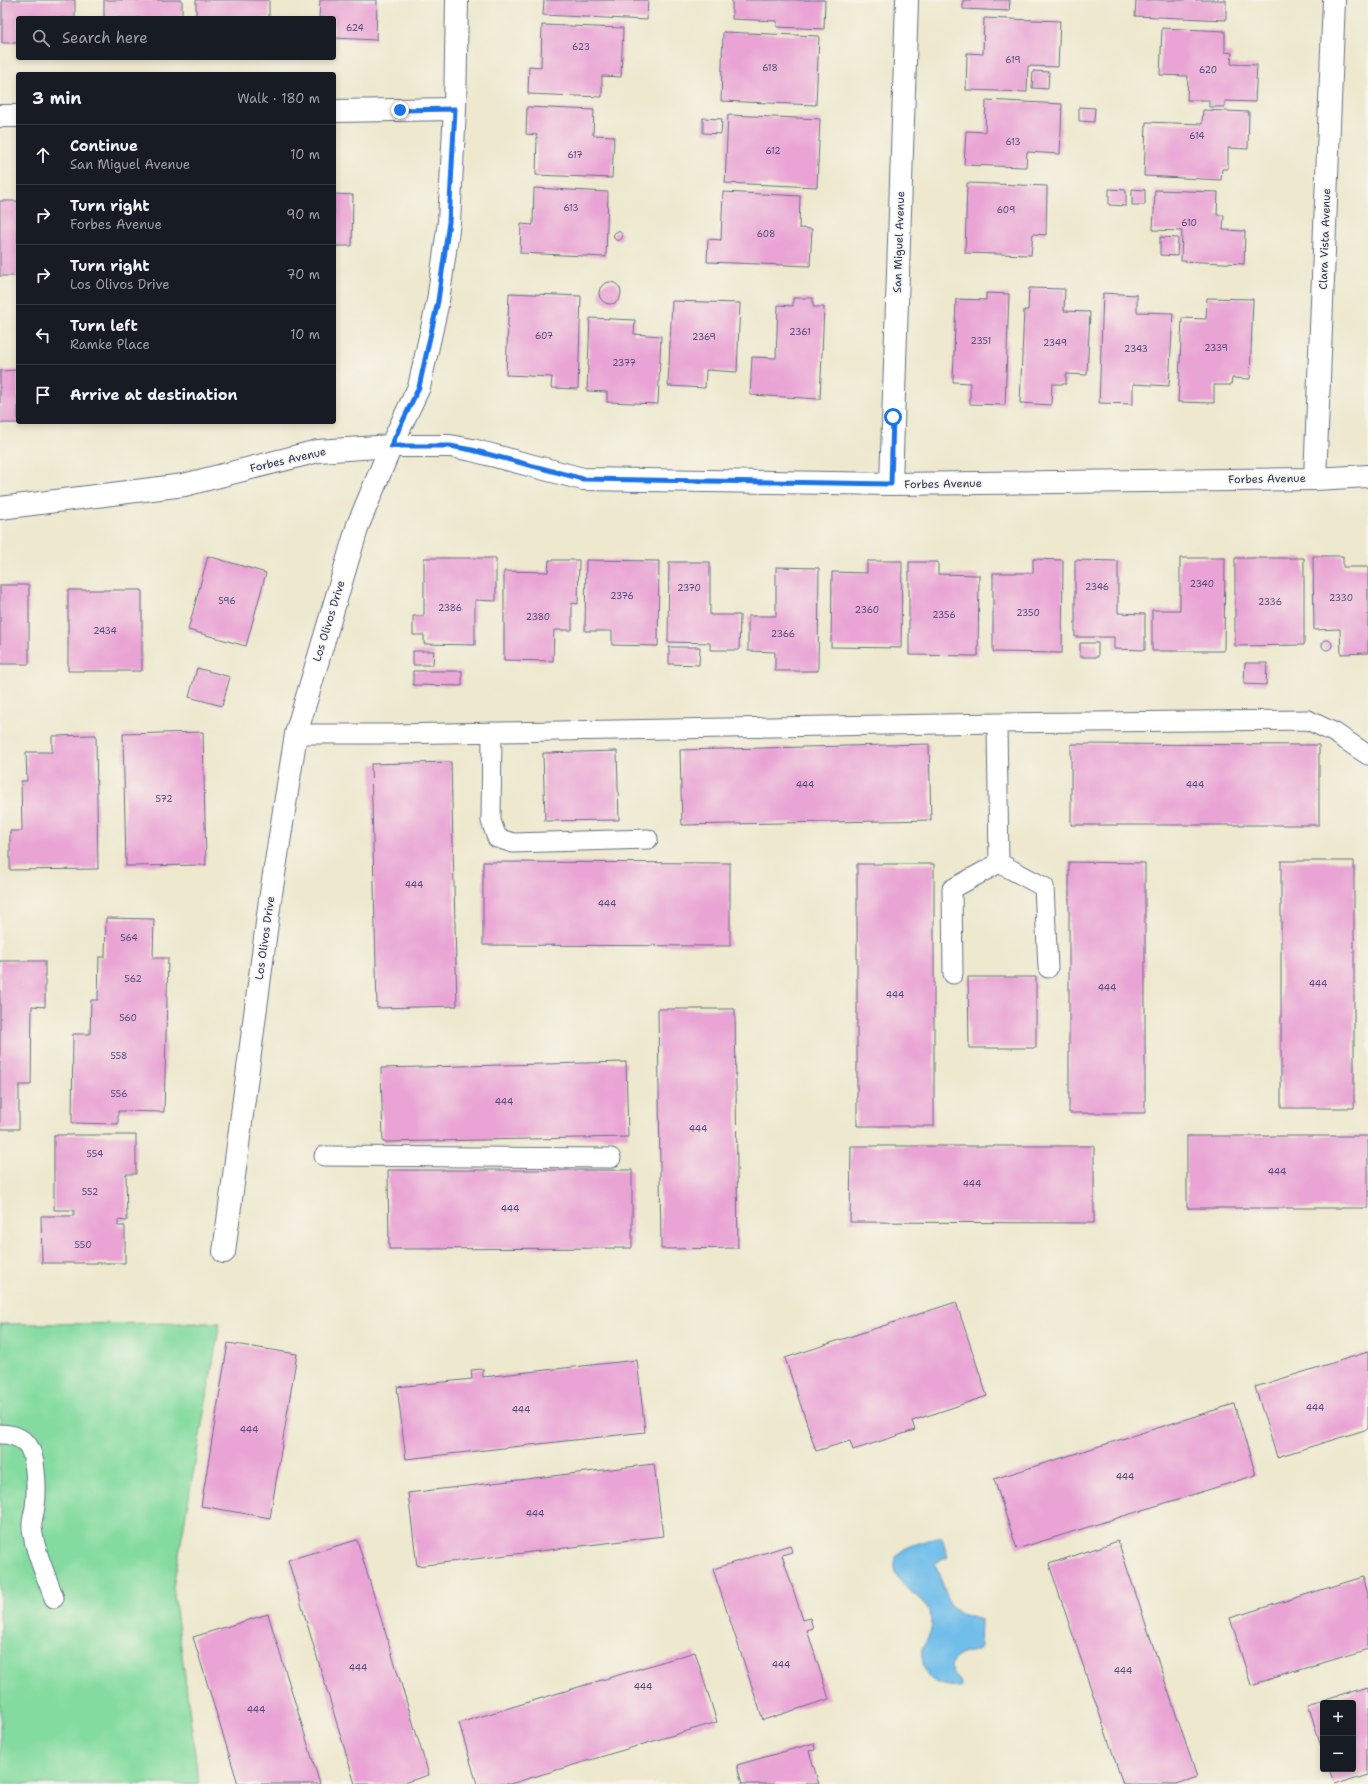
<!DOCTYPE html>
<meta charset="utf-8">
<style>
:root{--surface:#171b24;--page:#242831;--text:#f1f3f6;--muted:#9ea1a6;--line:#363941}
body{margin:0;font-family:"Shantell Sans",sans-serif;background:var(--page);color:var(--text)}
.controls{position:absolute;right:12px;bottom:12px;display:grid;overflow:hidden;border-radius:4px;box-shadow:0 2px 6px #0003}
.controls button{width:36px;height:36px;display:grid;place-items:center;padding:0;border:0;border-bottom:1px solid var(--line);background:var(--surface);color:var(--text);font:20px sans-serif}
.stop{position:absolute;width:12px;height:12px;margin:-9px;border:3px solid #1a73e8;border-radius:50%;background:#fff}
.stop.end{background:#1a73e8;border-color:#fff;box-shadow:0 1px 4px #0008}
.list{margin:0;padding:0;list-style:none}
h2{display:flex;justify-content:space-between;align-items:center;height:52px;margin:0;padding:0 16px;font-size:17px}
h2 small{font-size:13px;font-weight:400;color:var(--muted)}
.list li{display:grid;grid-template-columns:26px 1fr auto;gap:12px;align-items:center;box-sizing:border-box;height:60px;padding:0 16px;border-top:1px solid var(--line)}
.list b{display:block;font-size:15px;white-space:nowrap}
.list p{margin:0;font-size:13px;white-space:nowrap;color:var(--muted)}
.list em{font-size:13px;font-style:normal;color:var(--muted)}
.icon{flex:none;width:22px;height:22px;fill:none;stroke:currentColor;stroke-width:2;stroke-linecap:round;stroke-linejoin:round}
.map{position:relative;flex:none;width:1368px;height:1784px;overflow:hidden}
.search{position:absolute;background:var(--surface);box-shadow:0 2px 6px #0003;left:16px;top:16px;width:320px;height:44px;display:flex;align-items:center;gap:10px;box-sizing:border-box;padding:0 14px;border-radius:4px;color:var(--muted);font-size:15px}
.panel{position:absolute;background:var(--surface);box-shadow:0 2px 6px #0003;left:16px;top:72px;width:320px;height:352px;border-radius:4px}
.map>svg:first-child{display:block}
.green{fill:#83db9f;stroke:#4f857e}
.water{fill:#6fbeea;stroke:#4576a4}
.building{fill:#e9a3d4}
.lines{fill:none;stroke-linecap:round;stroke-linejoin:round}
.lane-casing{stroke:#647085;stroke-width:21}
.street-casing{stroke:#647085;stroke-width:24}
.secondary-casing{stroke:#647085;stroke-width:24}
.lane{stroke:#fff;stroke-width:19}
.street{stroke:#fff;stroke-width:22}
.secondary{stroke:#fff;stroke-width:22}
.route{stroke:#1a73e8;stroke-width:5}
.labels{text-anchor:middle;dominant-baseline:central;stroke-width:3;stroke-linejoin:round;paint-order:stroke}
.number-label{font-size:9px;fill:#4e4c7c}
.street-label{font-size:11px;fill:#1b2f5e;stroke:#f7f3e8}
</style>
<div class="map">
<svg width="1368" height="1784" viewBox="0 0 1368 1784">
<rect width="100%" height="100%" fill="#f7f3e8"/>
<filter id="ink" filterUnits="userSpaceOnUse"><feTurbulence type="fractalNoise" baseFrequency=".025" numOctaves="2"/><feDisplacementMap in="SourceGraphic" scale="8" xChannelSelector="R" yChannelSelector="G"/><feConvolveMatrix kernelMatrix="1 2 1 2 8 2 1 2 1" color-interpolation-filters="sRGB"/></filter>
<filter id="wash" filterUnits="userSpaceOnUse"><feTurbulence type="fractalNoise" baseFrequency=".012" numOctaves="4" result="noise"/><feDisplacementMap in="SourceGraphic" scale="16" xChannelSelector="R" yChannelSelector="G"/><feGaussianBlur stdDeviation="0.9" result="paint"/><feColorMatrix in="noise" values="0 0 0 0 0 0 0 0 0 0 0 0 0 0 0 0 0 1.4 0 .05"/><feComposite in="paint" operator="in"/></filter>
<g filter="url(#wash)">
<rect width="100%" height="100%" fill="#ede8ce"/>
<path class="green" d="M220,1323L173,1587L199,1784H0V1324Z"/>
<path class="water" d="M941,1536L948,1557L935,1563L950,1605L963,1615L981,1620L980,1650C974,1652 964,1652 958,1656C947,1663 950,1675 960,1681L962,1687C943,1686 927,1685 923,1662C923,1659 921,1654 922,1650C927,1635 936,1630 930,1613C926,1603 917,1597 909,1590C897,1580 885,1563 903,1550C910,1545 932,1539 941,1536Z"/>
<g id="blocks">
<path class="building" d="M2,0H75V18H18V43H2Z
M104,0H182V18H104Z
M196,0H269V18H196Z
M320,0H377L376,40L334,38V18H319Z
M544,0H648L647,20L543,15Z
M732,0H825L824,29L777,27V21L732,19Z
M963,0H1010L1009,11L963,9Z
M1136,0H1226V20L1135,16Z
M984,18L1060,21L1058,67L1028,66L1027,92L966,90L967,53L983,54Z
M542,25L623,28L621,77L602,76V97L528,94L529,66L541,67Z
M1162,28L1225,31V52L1232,53L1231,64L1257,65L1255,102L1225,101V107H1209V100H1187L1188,76L1160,75Z
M723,32L819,36L816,105L721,101Z
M1033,71L1049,72L1048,89L1032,88Z
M986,100L1062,104L1060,154L1027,152L1026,167L964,165L966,131L985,132Z
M527,107L594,110L593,135L614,136L612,178L536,175L537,135L526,134Z
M1079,107L1095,108L1094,122L1079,121Z
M1203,110L1249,112L1248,149L1228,148V169H1222L1221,180L1144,176L1146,122L1202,124Z
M728,115L820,119L817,187L725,183Z
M703,118L722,119L721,134L703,133Z
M967,183L1047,186L1046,235L1033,234L1031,255L965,253Z
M534,188L608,192L606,257L520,253L521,224L533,225Z
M1109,189L1126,190V206L1109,205Z
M1132,189L1145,190V205H1132Z
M1155,190L1218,192L1217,215H1224L1223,230L1245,231L1244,264L1181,261L1182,231L1153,230Z
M723,192L800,196L799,228L812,229L810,266L707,262L708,239L721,240Z
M334,194L353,195L352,246H334Z
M0,201H18V276H0Z
M613.5 236a4.5 4.5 0 1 1 9 0a4.5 4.5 0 1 1-9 0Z
M1160,237L1178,238L1177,256L1160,255Z
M599 293a11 11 0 1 1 22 0a11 11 0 1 1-22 0Z
M1029,288L1065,289L1064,311L1090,312L1087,375L1066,374V384H1052L1051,405L1020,403L1024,310H1028Z
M509,293L581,296L578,389L551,388L552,377L506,375Z
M986,293L1009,294L1005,405L970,404V383L953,382L956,299L986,300Z
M1103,293L1137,295V312L1173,313L1169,386L1133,384V404L1099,403Z
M793,298H813V307H824L820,399L750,395L752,357L776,358L778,305L793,306Z
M1207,298L1253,299L1250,379L1232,378L1231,385H1214V403L1178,402L1182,318L1206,319Z
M672,301L740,303L737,372L706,370L705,388L668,386Z
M590,318L635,320L634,334L661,336L658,404L607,402V392L587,391Z
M18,370V423H0V371Z
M208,556L266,573L246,646L188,630Z
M1313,556H1343V567H1368V653L1341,654L1340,629L1314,630Z
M424,558H496V601L475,600V645L424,644V635H413V616H424Z
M1180,558H1225L1224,651H1152V610H1180Z
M1235,558H1304V645L1235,646Z
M1033,559L1063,560L1062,653L993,652V573H1033Z
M549,560H579L578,604L572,603V630H554L553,661L504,660V571L548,572Z
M586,560L659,561L658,646L612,645V631H585Z
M1075,560L1118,561V613L1145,614V650L1114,649V637H1075Z
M867,561H902L901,648L831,647L832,572L867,573Z
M669,562H710V615H740L739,650H710V643L668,642Z
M909,562H938V574L979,575L978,656L909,655Z
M776,567L819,568L818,671H775V652L748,651V616H776Z
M0,585H29V664H0Z
M68,590H142V671H68Z
M1322 645a5 5 0 1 1 10 0a5 5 0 1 1-10 0Z
M1080,643H1098V657H1080Z
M669,647H700L699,665L669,664Z
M413,651H434L433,665H413Z
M1245,663H1267L1266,685L1244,684Z
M197,668L230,677L222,706L189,697Z
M413,671H462V686L413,685Z
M203,732L206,865L126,866L123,734Z
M96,735L98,869L10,870V831H22L21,781H27L26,752H52V736Z
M929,744L931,820L682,825L680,750Z
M1071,744L1319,745V825H1071Z
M617,751L619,820L545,821L543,753Z
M451,762L457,1006L377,1008L371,764Z
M1281,861H1354V1108H1281Z
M483,862L730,863V946L483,945Z
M1069,862L1145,863V1113H1069Z
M857,864H934V1126H857Z
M106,918L154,919L153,958H168L164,1112L118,1111V1124L72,1123L73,1034H90L91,1000H98L99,957H105Z
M0,961H45V1007L32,1006L31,1085H19V1129H0Z
M968,977H1036V1048H969Z
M658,1009H735L738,1248L661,1249Z
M626,1062L628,1137L383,1142L381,1068Z
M54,1135H136V1174H126L127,1221L118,1220V1226H125V1263H42L41,1216H74V1210H54Z
M1187,1136H1368V1208H1187Z
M851,1146H1094V1223L850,1222Z
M388,1170H632V1248L389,1249Z
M956,1302L987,1396L912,1421L915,1430L853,1450L850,1441L816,1451L785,1358Z
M228,1343L297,1354L270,1518L201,1506Z
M1368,1352V1429L1277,1457L1255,1387Z
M637,1360L645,1432L406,1459L397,1387L472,1379L471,1370L483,1369V1377Z
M1234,1404L1256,1475L1017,1549L994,1479Z
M654,1464L663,1536L417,1566L408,1493Z
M357,1540L429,1775L400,1784H355L288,1560Z
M1118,1541L1197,1777L1177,1784H1123L1049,1564Z
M790,1545L792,1552L782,1555L803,1620L810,1618L813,1628L807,1630L829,1699L763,1720L713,1569Z
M1363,1577L1368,1594V1649L1251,1685L1230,1618Z
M268,1614L320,1784H238L193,1637Z
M695,1652L717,1722L510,1784H477L459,1723Z
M1368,1687V1772L1333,1783L1328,1769H1353V1703H1323V1751L1308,1706Z
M814,1743L815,1750L809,1751L819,1784H742L737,1765Z"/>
</g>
</g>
<g filter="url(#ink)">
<use href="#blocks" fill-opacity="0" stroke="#647085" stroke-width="1"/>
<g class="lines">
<defs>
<path id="lane" d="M997,723L999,863L1044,887L1048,968
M492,732L491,821L497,838L513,843L648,839
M296,734H392L997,723L1308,720L1335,733L1368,755
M953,974L952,889L999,863
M324,1156L611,1158
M0,1434C9,1434 18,1436 25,1442C37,1452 37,1493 35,1507C34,1514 31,1522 32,1528C35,1553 46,1575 54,1598"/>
<path id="street" d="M334,111L455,109
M0,116H18
M1315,479L1334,0
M891,484L907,0
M224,1252L270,900L296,734L358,525L391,446L419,387L438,301L449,222L455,109L457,0"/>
<path id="secondary" d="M0,508L184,485L318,451L391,446H450L472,450L583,479L891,484L1315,479L1368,476"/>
</defs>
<use href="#lane" class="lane-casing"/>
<use href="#street" class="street-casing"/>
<use href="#secondary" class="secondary-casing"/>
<use href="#lane" class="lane"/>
<use href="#street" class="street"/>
<use href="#secondary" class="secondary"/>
</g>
</g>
<g class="lines" filter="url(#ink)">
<path class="route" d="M400,110L455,109L449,222L438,301L419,387L391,446H450L472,450L583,479L891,484L893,417"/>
</g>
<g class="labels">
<g class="number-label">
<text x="355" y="28">624</text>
<text x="581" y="47">623</text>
<text x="1013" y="60">619</text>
<text x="770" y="68">618</text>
<text x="1208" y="70">620</text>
<text x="1197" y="136">614</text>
<text x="1013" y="142">613</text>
<text x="773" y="151">612</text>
<text x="575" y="155">617</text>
<text x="571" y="208">613</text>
<text x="1006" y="210">609</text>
<text x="1189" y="223">610</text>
<text x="766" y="234">608</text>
<text x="800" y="332">2361</text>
<text x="544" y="336">607</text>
<text x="704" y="337">2369</text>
<text x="981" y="341">2351</text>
<text x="1055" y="343">2349</text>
<text x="1216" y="348">2339</text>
<text x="1136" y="349">2343</text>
<text x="624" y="363">2377</text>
<text x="1202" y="584">2340</text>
<text x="1097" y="587">2346</text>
<text x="689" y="588">2370</text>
<text x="622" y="596">2376</text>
<text x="1341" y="598">2330</text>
<text x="227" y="601">596</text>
<text x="1270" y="602">2336</text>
<text x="450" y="608">2386</text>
<text x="867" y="610">2360</text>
<text x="1028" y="613">2350</text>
<text x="944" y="615">2356</text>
<text x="538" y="617">2380</text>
<text x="105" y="631">2434</text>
<text x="783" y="634">2366</text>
<text x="805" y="785">444</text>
<text x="1195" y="785">444</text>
<text x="164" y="799">572</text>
<text x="414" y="885">444</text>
<text x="607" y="904">444</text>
<text x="129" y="938">564</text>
<text x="133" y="979">562</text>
<text x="1318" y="984">444</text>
<text x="1107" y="988">444</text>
<text x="895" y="995">444</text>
<text x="128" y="1018">560</text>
<text x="119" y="1056">558</text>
<text x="119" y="1094">556</text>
<text x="504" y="1102">444</text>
<text x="698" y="1129">444</text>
<text x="95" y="1154">554</text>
<text x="1277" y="1172">444</text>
<text x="972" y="1184">444</text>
<text x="90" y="1192">552</text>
<text x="510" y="1209">444</text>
<text x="83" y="1245">550</text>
<text x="1315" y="1408">444</text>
<text x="521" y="1410">444</text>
<text x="249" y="1430">444</text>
<text x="1125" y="1477">444</text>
<text x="535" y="1514">444</text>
<text x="781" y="1665">444</text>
<text x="358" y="1668">444</text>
<text x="1123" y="1671">444</text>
<text x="643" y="1687">444</text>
<text x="256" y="1710">444</text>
</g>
<g class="street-label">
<text transform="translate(1325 239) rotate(-88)">Clara Vista Avenue</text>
<text transform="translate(899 242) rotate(-88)">San Miguel Avenue</text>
<text transform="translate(288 460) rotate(-13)">Forbes Avenue</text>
<text transform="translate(1267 479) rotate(-1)">Forbes Avenue</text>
<text transform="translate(943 484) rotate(-1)">Forbes Avenue</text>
<text transform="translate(329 621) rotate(-73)">Los Olivos Drive</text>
<text transform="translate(265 938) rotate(-82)">Los Olivos Drive</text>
</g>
</g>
</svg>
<div class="controls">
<button>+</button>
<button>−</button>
</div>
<div class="stop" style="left:893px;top:417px"></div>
<div class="stop end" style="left:400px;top:110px"></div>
<div class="search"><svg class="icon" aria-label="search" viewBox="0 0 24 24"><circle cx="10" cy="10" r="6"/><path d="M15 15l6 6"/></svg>Search here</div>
<section class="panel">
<h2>3 min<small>Walk · 180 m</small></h2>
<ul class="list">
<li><svg class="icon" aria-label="ahead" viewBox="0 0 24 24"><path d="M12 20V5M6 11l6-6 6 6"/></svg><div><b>Continue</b><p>San Miguel Avenue</p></div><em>10 m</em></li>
<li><svg class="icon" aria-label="right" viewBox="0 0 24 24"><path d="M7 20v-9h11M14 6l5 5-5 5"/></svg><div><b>Turn right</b><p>Forbes Avenue</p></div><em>90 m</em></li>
<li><svg class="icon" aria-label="right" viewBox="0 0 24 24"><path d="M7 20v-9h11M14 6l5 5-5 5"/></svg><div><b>Turn right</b><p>Los Olivos Drive</p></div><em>70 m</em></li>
<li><svg class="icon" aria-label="left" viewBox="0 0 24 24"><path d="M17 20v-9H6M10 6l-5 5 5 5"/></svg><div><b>Turn left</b><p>Ramke Place</p></div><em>10 m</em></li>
<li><svg class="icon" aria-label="arrive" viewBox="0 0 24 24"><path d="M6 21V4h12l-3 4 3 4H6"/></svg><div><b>Arrive at destination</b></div></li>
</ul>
</section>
</div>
